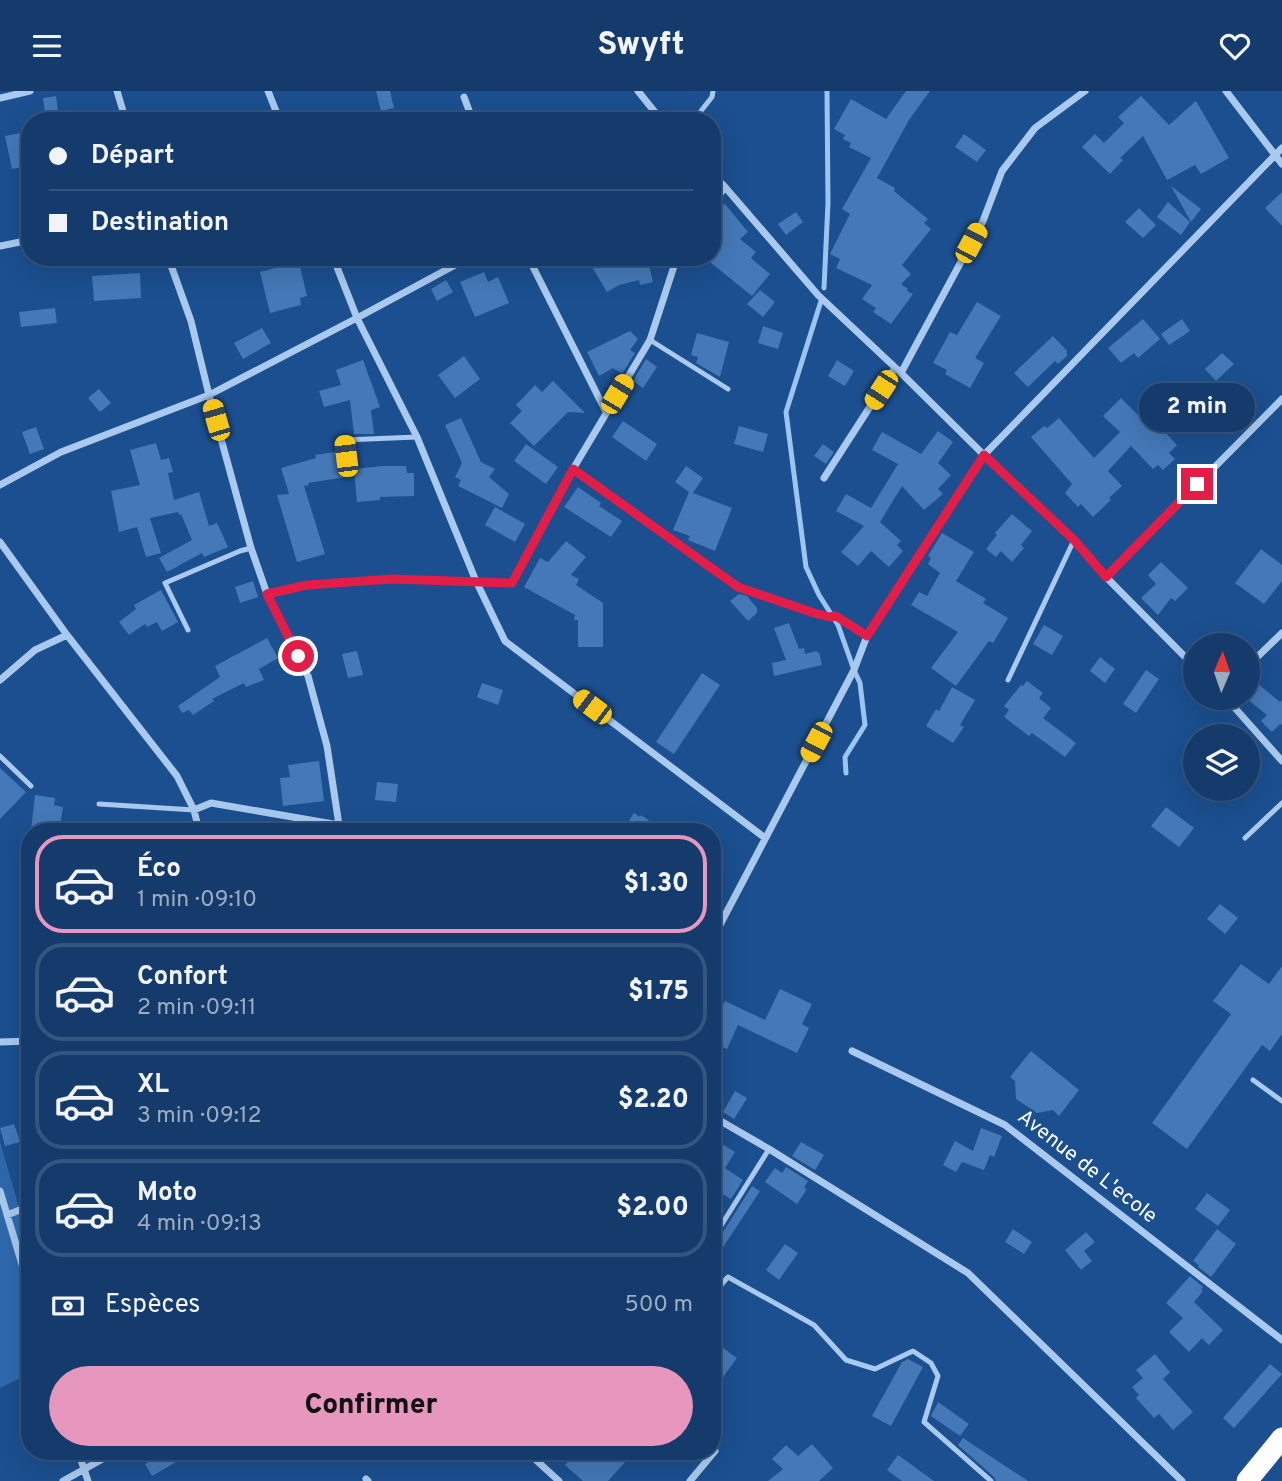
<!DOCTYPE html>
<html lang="fr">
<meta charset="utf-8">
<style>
body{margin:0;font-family:Overpass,sans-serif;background:#214673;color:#f1f3f6;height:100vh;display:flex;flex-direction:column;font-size:26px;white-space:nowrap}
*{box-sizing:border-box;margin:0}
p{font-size:23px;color:#9dadc1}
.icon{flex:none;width:38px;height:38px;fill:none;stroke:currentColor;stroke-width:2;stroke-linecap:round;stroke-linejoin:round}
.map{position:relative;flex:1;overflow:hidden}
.drawer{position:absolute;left:21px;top:732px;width:700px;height:637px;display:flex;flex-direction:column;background:#143b6b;border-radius:28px;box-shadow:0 7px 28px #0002,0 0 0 2px #33557e}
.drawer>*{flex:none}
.banner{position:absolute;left:21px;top:21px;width:700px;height:154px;border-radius:28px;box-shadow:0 7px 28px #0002,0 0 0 2px #33557e;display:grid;align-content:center;height:154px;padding:0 28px;background:#143b6b}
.needle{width:46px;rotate:2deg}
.tools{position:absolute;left:1183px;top:542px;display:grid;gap:14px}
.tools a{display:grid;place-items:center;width:77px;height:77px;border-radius:50%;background:#143b6b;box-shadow:0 7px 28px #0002,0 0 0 2px #33557e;font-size:35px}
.end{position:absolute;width:32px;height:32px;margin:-16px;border:9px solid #e11d48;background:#fff;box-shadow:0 0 0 4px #fff}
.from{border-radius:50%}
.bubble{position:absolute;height:49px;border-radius:24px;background:#143b6b;box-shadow:0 7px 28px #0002,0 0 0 2px #33557e;font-size:23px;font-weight:800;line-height:49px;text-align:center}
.car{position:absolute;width:21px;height:42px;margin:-21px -10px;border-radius:9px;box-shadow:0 0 5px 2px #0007;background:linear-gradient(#f5c518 24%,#345 0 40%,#f5c518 0 76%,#345 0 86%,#f5c518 0)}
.banner b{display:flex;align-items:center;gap:24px;height:66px;font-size:26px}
.banner b+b{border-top:2px solid #33557e}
.banner i{width:18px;height:18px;background:#f1f3f6}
ul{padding:12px 0 0;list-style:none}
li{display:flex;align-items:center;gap:21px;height:98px;margin:0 14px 10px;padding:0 14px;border:4px solid #33557e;border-radius:28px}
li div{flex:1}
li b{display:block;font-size:26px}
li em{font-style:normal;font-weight:800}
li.current{border-color:#e797bd}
li>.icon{width:63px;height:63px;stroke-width:1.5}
.pay{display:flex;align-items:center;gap:18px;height:77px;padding:0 28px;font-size:26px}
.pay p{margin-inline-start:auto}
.cta{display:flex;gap:14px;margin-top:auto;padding:14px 28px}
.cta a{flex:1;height:80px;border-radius:42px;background:#e797bd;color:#111;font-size:28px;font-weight:800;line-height:80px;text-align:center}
header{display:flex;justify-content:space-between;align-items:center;height:91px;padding:0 28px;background:#143b6b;font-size:32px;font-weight:800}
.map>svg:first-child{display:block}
</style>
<header><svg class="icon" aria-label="menu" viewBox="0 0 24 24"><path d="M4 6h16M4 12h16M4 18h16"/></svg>Swyft<svg class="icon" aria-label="heart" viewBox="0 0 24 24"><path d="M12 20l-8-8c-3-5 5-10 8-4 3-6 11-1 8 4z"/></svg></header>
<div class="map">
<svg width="1282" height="1390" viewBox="0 0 1282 1390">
<rect width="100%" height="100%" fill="#1b4f8f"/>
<path fill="#2e69ad" d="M0 1051 30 1154V1282L0 1297Z"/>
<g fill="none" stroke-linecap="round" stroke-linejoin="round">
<path stroke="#9cc4f0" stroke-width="5" d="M824 197 828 112 827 0
M821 210 786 321 806 476 819 504 838 534 854 579 860 592 865 634 845 666 846 682"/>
</g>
<path fill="#4478b7" d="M376 0H390L394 17 381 20Z
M906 0H930L909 29 877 87 895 97 894 100 928 128 924 132 931 138 902 174 911 183 901 193 908 198 907 200 913 203 891 233 873 221 876 217 862 208 872 194 836 177 840 168 830 163 850 123 842 118 871 67 849 56 851 52 843 48 845 44 834 38 851 8 886 28Z
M56 5 59 28 46 30 43 7Z
M1141 5 1169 34 1196 10 1229 67 1201 83 1195 74 1167 89 1143 45 1120 67 1123 69 1110 83 1082 56 1095 43 1104 52 1124 32 1118 26Z
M30 40V74L12 78 5 45Z
M964 43 986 59 977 71 955 56Z
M1171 95 1201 118 1191 131Z
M1282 101V135L1265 117Z
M1168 111 1190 131 1181 144 1157 126Z
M725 113 748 141 740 148 756 161 751 167 770 183 752 205 705 167 712 166V123Z
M1139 117 1156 134 1143 147 1125 131Z
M796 121 803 131 786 144 778 133Z
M586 166H647L653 191 640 194 639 189 619 194 607 201Z
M299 171 307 205 300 207 301 214 270 222 260 181Z
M484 181 488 191 498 186 509 212 475 226 460 191Z
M140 182 141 207 94 210 92 185Z
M446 189 453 201 437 210 431 198Z
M760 199 775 211 763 226 747 213Z
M977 211 1001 225 975 267 984 272 970 297 945 283 947 279 933 272 950 241 957 244Z
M55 217 57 232 21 236 19 221Z
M1143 228 1160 248 1138 267 1134 262 1121 272 1108 257Z
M1182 228 1190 240 1169 254 1161 243Z
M763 235 783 242 778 258 758 252Z
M262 237 271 252 243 268 234 252Z
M630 240 638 248 630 259 635 262 622 283 613 277 599 285 587 261Z
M697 242 729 251 720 286 696 272 698 266 691 264Z
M1053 245 1067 260V265L1058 273 1055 270 1028 296 1014 282Z
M1222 262 1234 273 1216 290 1205 278Z
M464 265 480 288 455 307 438 284Z
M646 268 657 276 643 297 633 290Z
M363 269 380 316 371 319 374 343H354L350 309 324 316 319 300 341 294 336 279Z
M837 269 854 280 845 295 828 285Z
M553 290 585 322 568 321 534 355 510 332 522 320 516 314 535 294 542 301Z
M99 298 111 312 100 321 88 307Z
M1121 307 1150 336 1155 331 1177 354 1169 362 1175 368 1163 379 1158 374 1153 378 1131 355 1108 380 1122 395 1109 407 1111 409 1093 426 1081 413 1078 416 1065 402 1072 393 1031 346 1044 335 1047 337 1059 327 1094 367 1120 341 1103 325Z
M461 327 481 371 495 378 489 386 509 403 502 417 458 395 461 389 455 386 462 372 445 334Z
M623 330 657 353 646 370 612 346Z
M739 335 768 343 763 361 734 353Z
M36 336 44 358 30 363 22 341Z
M938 340 953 351 938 372 951 384 938 398 943 403 924 419 902 395 880 431 901 450 897 454 903 460 889 476 871 460 858 475 841 461 864 435 836 420 846 403 871 417 898 373 872 359 882 341 921 363Z
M156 352 161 369 169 367 173 381 168 382 174 409 199 401 209 435 217 432 228 456 204 466 202 462 167 481 159 467 192 449 181 423 179 424 178 421 150 427 161 462 146 466 137 436 119 441 111 400 140 394 130 359Z
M526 353 558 376 546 393 514 370Z
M823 353 834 361 826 373 814 365Z
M340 360 343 382 346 386 308 392 309 394 304 395 325 463 297 471 277 404 289 403 281 377 316 367 315 364Z
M383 375H406L407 382H414V405L380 406V409L357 411 354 378Z
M686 375 703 387 693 402 732 417 715 460 688 449 690 445 673 439 689 401 675 391Z
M578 396 601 412 599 415 622 430 611 446 564 416Z
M495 416 525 433 515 451 485 434Z
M1012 423 1032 440 1021 454 1024 457 1012 471 1001 460 996 466 986 458 997 444 995 442Z
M942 442 974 461 956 490 986 508 983 512 1008 527 993 552 989 550 956 595 931 577 958 541 911 514 919 501 927 505 940 482 928 473 931 467 928 465Z
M566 450 586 466 571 484 579 488 576 494 603 512V556H578V529H574L575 524 524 496 540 467 548 471Z
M1261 458 1282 474V490L1264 513 1235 492Z
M1161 471 1188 497 1175 510 1171 507 1158 524 1141 507 1156 493 1148 484Z
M253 490 258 506 240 512 235 496Z
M161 499 178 531 162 540 157 531 147 536 145 533 129 544 119 531 136 518 134 514Z
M739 503 747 505 757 517V522L748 530 730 510Z
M789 532 799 558 804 557 805 563 817 560V562L819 561 822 574 774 585 772 572 786 569 774 537Z
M1044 534 1063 545 1052 564 1033 553Z
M267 547 278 567 259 578 264 589 246 596 244 592 212 608 214 610 193 624 189 619 182 622 178 615 220 586 215 575Z
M357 560 363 584 348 587 342 563Z
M1100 566 1115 578 1105 592 1090 580Z
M1146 579 1159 588 1136 622 1123 613Z
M702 582 720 594 674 663 656 651Z
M1027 590 1043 602 1039 607 1051 617 1043 627 1076 652 1065 666 1032 642 1029 645 1004 626 1009 619 1004 615 1021 594 1023 595Z
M482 592 503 599 498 614 477 606Z
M1258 593 1280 611 1282 609V634L1280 633 1272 641 1261 630 1267 624 1247 608Z
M952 596 975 609 960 634 964 636 953 652 926 635 936 618 939 620Z
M319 670 324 710 283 715 280 687 290 686 288 674Z
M0 677 26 701 0 728Z
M377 691 398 693 396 711 375 709Z
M35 704 55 707 54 714 63 716 60 734 51 732 50 740 31 739Z
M1166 716 1194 737 1179 756 1151 735Z
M634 722 640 726 641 724 664 740H622Z
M1220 813 1238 827 1225 843 1207 828Z
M1241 873 1269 893 1282 875V943L1270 960 1262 954 1187 1058 1152 1032 1231 923 1213 910Z
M780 898 812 913 802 933 809 937 797 962 738 934 727 958 712 951V919L719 922 725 910 765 929Z
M1031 960 1079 999 1059 1025 1053 1019 1037 1022 1016 1008 1015 990 1010 986Z
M735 1000 747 1007 734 1028 723 1021Z
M14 1033 20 1051 5 1055 0 1037Z
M981 1037 1002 1045 994 1066 990 1064 984 1079 962 1071 956 1081 943 1074 955 1050 973 1060Z
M712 1047 735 1061 725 1077 743 1089 731 1108 712 1097Z
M801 1051 824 1064 815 1079 792 1065Z
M786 1076 808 1090 804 1097 807 1098 797 1113 765 1091 775 1077 782 1082Z
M752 1095 760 1100 712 1173V1154L716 1152Z
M1207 1102 1230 1119 1218 1135 1195 1118Z
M1013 1138 1032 1151 1024 1163 1005 1151Z
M1217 1138 1236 1153 1211 1186 1198 1176 1199 1174 1193 1170Z
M1086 1141 1095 1151 1084 1160 1092 1170 1081 1179 1065 1159Z
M785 1153 798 1162 779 1189 766 1179Z
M1190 1185 1203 1196 1201 1199 1203 1200 1194 1211 1223 1239 1209 1254 1202 1247 1189 1261 1169 1241 1183 1227 1166 1212Z
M712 1249 737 1267 712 1301Z
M1155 1263 1170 1281 1163 1288 1193 1321 1173 1339 1159 1323 1154 1327 1136 1307 1139 1304 1132 1296 1143 1287 1136 1279Z
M908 1268 923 1276 891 1335 872 1325 902 1271Z
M1270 1273 1282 1283 1234 1337 1223 1327Z
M938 1311 969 1333 960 1345 931 1325Z
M963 1347 1028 1390H996L994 1386 958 1354Z
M812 1353 833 1377 819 1390H768L783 1378 772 1368 786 1354 798 1365Z
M166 1360H169L176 1371 152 1385 145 1373Z
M577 1360H635L608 1390H583L565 1374Z
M898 1364 934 1390H902L887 1379Z"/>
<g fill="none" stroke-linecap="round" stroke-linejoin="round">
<path stroke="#a9c9ee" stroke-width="5" d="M693 30 712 6 713 0
M650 249 728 298
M348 381 344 349 417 346
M814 522 830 526 836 525 867 545
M188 539 165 492 240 460 251 457
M1008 589 1074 449
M0 665 31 695
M99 713 194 719
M1245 747 1282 712
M1253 989 1282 1010
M712 1149 769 1058
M712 1204 728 1186 814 1234 846 1269 875 1278 913 1260 931 1272 938 1285 924 1331 991 1390"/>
<path stroke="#a9c9ee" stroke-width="7" d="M117 0 126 30
M268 0 280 30
M638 0 662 30
M1226 0 1282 73
M464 6 473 30
M0 7 30 0
M712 83 725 96 818 204 901 282 984 364 1074 449 1106 486 1195 576
M712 113 725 96
M0 155 30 149
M168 166 191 230 209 304 251 457 267 503 308 585 327 655 339 734 342 740
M333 166 357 227 417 346 476 490 505 550 765 747
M528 166 606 321
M901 282 983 130 1002 80 1035 37 1085 0
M573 378 738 496 814 522
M824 387 895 277
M0 394 61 361 209 304 357 227 470 166
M0 451 67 544 177 685 194 719 199 740
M1106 486 1282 308
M267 503 307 494 392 488 512 492 573 378 650 249 677 166
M1248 575 1282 542
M0 589 35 559 67 544
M1226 607 1282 670
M194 719 211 712 339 734 362 740
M712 849 854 579 867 545 984 364 1282 57
M0 951 30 950
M852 960 1005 1034 1282 1249
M712 1025 769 1058 968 1182 1182 1390
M0 1100 30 1200
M7 1124 30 1115
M78 1360 88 1390
M526 1360 559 1390
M366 1388 368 1390
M63 1390 117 1360
M690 1390 715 1360 712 1358"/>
<path stroke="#fff" stroke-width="21" d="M1247 1390 1282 1347"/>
</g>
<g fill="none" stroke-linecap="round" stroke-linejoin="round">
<path stroke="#e11d48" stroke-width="9" d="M298 565 267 503 307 494 392 488 512 492 573 378 738 496 814 522 830 526 836 525 867 545 984 364 1074 449 1106 486 1197 393"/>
</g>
<g text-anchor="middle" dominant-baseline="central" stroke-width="5" stroke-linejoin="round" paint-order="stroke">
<g font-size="21" fill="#fff" stroke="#1b4f8f">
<text transform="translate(1087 1076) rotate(38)">Avenue de L'ecole</text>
</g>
</g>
</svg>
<div class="tools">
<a><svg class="needle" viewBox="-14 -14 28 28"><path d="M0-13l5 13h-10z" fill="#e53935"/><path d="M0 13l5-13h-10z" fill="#9dadc1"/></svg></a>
<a><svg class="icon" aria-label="layers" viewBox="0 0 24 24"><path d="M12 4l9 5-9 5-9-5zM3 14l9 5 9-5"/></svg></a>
</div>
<i class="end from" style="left:298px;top:565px"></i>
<i class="end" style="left:1197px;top:393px"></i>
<div class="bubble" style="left:1139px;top:292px;width:116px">2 min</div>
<i class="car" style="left:971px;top:152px;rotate:28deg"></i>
<i class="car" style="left:881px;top:299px;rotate:213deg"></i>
<i class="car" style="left:617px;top:303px;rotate:31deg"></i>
<i class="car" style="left:216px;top:329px;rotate:344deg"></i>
<i class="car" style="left:346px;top:365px;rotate:353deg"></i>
<i class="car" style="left:592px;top:616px;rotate:307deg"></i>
<i class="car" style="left:816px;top:651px;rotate:208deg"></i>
<div class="banner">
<b><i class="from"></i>Départ</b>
<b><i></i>Destination</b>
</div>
<section class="drawer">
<ul>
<li class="current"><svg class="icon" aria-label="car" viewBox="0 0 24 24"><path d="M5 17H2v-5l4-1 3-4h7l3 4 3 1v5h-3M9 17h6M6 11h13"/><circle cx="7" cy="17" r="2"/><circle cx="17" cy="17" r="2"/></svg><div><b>Éco</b><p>1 min · 09:10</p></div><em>$1.30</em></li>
<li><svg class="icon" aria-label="car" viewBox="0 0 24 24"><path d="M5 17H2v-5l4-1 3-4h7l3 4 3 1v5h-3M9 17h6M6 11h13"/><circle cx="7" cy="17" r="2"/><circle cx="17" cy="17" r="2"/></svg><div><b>Confort</b><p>2 min · 09:11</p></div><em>$1.75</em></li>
<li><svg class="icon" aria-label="car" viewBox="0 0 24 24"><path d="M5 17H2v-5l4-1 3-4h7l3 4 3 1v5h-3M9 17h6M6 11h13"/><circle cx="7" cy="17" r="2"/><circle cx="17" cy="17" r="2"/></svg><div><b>XL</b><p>3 min · 09:12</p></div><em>$2.20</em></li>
<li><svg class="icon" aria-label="car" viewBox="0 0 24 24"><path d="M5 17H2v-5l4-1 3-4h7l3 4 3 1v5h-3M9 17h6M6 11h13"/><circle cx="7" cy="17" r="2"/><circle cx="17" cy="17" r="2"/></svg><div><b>Moto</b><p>4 min · 09:13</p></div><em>$2.00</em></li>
</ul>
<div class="pay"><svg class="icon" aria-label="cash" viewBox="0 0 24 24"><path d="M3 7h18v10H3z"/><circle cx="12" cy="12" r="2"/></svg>Espèces<p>500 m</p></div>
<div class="cta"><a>Confirmer</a></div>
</section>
</div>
